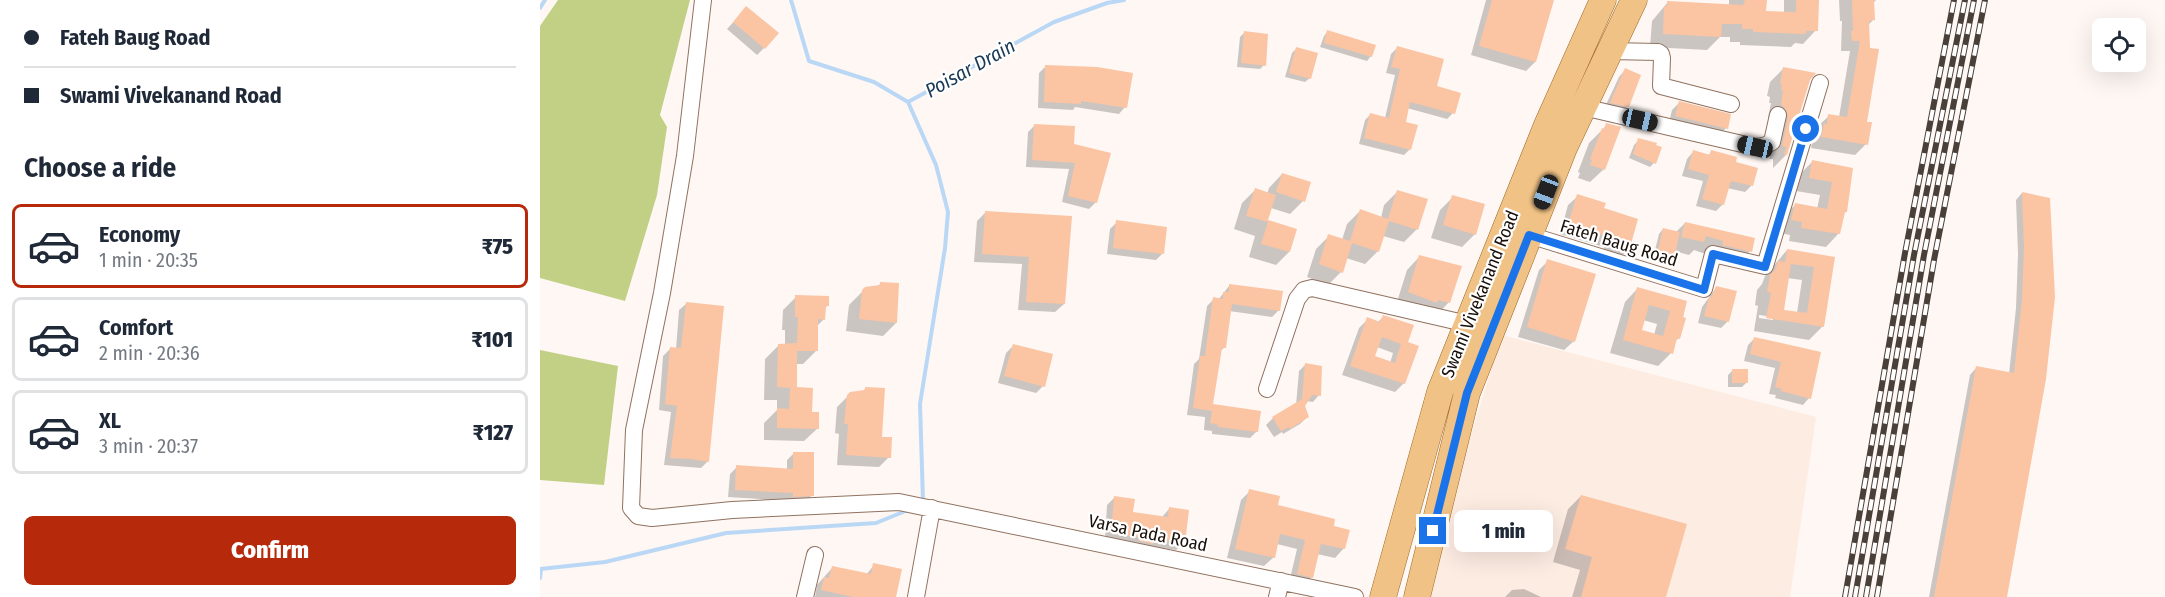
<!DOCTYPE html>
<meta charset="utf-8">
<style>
body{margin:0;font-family:"Fira Sans Condensed",sans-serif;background:#f2f2f3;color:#1f2937;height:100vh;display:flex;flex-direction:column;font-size:22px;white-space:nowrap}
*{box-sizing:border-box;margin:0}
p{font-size:20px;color:#747a83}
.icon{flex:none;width:33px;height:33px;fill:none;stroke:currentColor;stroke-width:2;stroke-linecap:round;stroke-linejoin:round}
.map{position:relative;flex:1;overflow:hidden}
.drawer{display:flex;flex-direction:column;background:#fff;width:540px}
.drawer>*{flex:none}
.banner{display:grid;align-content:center;height:132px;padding:0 24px;background:#fff}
.buttons{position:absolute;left:1552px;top:18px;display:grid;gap:12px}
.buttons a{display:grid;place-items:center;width:54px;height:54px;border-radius:9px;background:#fff;box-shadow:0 6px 24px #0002;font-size:30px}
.end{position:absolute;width:27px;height:27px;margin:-14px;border:8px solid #1a73e8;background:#fff;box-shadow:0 0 0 3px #fff}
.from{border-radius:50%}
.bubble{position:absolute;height:42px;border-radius:9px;background:#fff;box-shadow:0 6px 24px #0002;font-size:20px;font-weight:800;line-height:42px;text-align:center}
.car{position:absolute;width:18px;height:36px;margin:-18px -9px;border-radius:8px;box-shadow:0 0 4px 2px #0007;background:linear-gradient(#222 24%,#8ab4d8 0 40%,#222 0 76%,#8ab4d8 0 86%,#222 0)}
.banner b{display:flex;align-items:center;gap:21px;height:57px;font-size:22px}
.banner b+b{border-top:2px solid #e0e1e3}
.banner i{width:15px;height:15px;background:#1f2937}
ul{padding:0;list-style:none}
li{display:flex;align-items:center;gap:18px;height:84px;margin:0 12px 9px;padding:0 12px;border:3px solid #e0e1e3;border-radius:9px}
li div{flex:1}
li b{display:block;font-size:22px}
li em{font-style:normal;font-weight:800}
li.on{border-color:#b62a0b}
li>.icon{width:54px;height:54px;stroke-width:1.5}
h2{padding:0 24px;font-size:27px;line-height:72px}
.action{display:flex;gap:12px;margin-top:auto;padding:12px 24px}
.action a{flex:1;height:69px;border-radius:9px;background:#b62a0b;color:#fff;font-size:24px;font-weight:800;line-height:69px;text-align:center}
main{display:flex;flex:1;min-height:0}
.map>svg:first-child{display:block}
</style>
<main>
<section class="drawer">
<div class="banner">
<b><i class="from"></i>Fateh Baug Road</b>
<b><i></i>Swami Vivekanand Road</b>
</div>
<h2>Choose a ride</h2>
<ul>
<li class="on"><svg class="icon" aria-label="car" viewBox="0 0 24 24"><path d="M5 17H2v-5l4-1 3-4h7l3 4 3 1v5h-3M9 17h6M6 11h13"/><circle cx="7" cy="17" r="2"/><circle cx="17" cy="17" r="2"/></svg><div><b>Economy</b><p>1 min · 20:35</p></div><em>₹75</em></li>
<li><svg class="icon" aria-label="car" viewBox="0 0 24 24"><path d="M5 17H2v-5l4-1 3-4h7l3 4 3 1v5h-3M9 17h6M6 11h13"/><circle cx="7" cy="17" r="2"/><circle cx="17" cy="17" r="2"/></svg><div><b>Comfort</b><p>2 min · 20:36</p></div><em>₹101</em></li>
<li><svg class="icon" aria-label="car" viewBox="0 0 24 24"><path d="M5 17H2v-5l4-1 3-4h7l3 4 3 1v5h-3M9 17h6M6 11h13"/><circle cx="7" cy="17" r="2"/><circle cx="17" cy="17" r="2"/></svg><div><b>XL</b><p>3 min · 20:37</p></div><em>₹127</em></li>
</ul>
<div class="action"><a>Confirm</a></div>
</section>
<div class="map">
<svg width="1625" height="597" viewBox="0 0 1625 597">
<rect width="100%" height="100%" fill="#fef7f3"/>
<path fill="#fdece2" d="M962 335 1276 417 1250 597H891L909 507Z"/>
<path fill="#c1d084" d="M18 0H150L120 115 127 127 117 195 85 301 0 278V26Z
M0 350 78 366 64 485 0 480Z"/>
<path fill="#0003" fill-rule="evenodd" d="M946 0H1012L995 62 986 71 931 55Z
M1189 0H1225V12L1244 13V0H1277L1276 30 1263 44 1255 43 1251 47 1200 45V42H1190V37H1180L1167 50 1110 47 1112 21 1128 2 1189 6Z
M1299 0H1336L1334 2 1333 20 1328 25 1326 144 1315 155 1271 148 1273 136 1277 133 1278 126 1289 116 1299 117 1310 51H1301L1302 21H1300Z
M200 15 224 48 217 55 187 29Z
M788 31 831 56 827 61 780 47 784 36Z
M704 33 724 65 720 69 697 67 700 37Z
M857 48 895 87 913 113 907 119 867 108 864 123 870 149 864 155 819 144 825 120 831 114 845 118 855 75 846 73 851 54Z
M756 49 770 78 765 82 745 77 752 53Z
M506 66 585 107 579 114 535 107 533 110 498 108 499 73Z
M1243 69 1269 79 1246 155 1233 168V159H1229L1236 131 1233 121 1228 118 1231 103H1229L1230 97 1227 96 1230 82Z
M1085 70 1088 106 1081 113 1064 109 1079 77Z
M1139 103 1186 128 1179 135 1129 122 1132 110Z
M495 125 532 145 556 202 549 209 522 202 529 169 486 167 488 132Z
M1067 125 1064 169 1050 182 1038 178 1040 173 1038 172 1049 143Z
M1099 140 1114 163 1110 167 1089 158 1094 145Z
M1153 152 1168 156 1171 152 1194 163 1216 169 1211 186 1205 192 1187 188 1183 204 1176 211 1156 206 1163 181 1142 176 1147 159Z
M1272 162 1311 170 1306 212 1302 215 1299 233 1286 247 1249 241 1250 235 1239 233 1242 218 1255 205 1277 209 1280 195 1256 191 1259 175Z
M742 174 763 201 750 214 731 208 727 221 756 230 749 252 736 265 709 257 715 236 694 229 702 203 715 190 727 194 729 188Z
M857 192 877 229 864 242 843 236 838 251 825 264 806 258 801 272 788 285 767 277 776 249 789 236 802 240 807 224 820 211 841 218 844 205Z
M1482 193 1509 200 1465 597H1389L1430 375 1436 368 1469 374 1476 308 1478 254 1476 200Z
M1038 196 1062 209 1088 250 1078 259 1062 254 1064 247 1020 234 1028 205Z
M913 197 935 234 922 247 891 238 900 210Z
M445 213 530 218 524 304 515 312 478 310 482 264 434 262 437 221Z
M577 222 622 254 616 260 567 254 570 229Z
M1145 223 1210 251 1197 265 1154 250 1149 255 1134 251 1132 257 1128 262 1113 258 1119 234 1123 229 1136 232Z
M1247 250 1294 258 1282 327 1269 340 1214 331 1218 306 1215 305 1217 290 1222 284 1225 276ZM1247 278 1262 280 1257 313 1243 311ZM1219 315 1233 317V320L1219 318Z
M880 256 909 302 896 316 856 305 867 270Z
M1008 261 1034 341 1024 350 978 337 999 270Z
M341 283 356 323 343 336 306 331 309 305 326 288 338 286Z
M689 286 739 310 732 317 689 311 684 348 679 352 671 405 717 431 710 438 672 434V431L664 430 665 417 647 415 654 364 659 359 667 306 674 299 678 300Z
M1098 288 1146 302 1139 338 1134 342 1131 353 1118 366 1070 353 1085 302ZM1103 320 1117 324 1114 335 1100 331Z
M1176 288 1188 321 1181 328 1158 323 1162 307Z
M256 297 287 306 284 309V319L277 326 276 351 263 364H256L255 389 278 428 264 441 224 440V423L237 410V400H224L225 359 238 346 245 345V330H242L243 310Z
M146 304 168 461 161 468 124 465 131 412 119 410 123 356 130 349H136L139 310Z
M843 317 866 343 864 383 855 392 802 375 819 328 828 319 838 322ZM837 347 853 353 850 363 833 357Z
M1215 338 1280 353 1269 398 1263 405 1235 398 1236 395 1229 394 1235 368 1204 361 1208 345Z
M473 346 503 386 496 393 458 383 466 353Z
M766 364 779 395 773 402 766 401 763 406 767 417 760 424 743 434 742 432 734 437 726 425 733 418 756 405 759 371Z
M1193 370 1206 383 1202 387H1188V375Z
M326 388 340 438 349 457 339 467 297 465 299 434 295 433 297 407 311 393 322 392Z
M254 453 272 495 266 502 188 497 190 474 197 467 247 470V460Z
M710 491 736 507 804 548 795 558 777 554 772 577 763 586 749 583 757 549 737 544 734 557 724 566 687 558 701 500Z
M1041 496 1125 597H1032L1040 570 1013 562 1028 509Z
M574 498 591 513 622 517 629 509 647 511 643 543 636 550 565 540 567 505Z
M334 565 355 597H275L277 585 292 568 326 575Z
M984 589 1001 597H965L972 590Z"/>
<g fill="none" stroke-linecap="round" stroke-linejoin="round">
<path stroke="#bad8f5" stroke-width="4" d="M251 0 269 61 334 82 368 102 514 22 567 3 584 0
M0 8 5 0
M368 102 396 165 408 212 405 248 380 404 383 501
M0 569 65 562 186 533 336 523 368 510
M0 578 1 569"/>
</g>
<path fill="#fbc4a3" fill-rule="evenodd" d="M952 0H1014L996 62 939 46Z
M1205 0H1227L1226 11 1256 12V0H1279L1278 31H1266V34L1213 32V29H1202V24H1182L1181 37 1123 34 1124 6H1127V1L1203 5Z
M1312 0H1334L1335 20 1329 21 1330 48 1339 49 1327 122H1332L1328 145 1281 137 1284 124H1287L1288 114 1307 117 1320 41H1312L1311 31H1313Z
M206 6 239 33 225 49 193 22Z
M787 30 836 45 832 57 784 43Z
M704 31 728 34 726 66 701 63Z
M857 46 904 59 897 86 921 93 915 114 870 102 866 122 878 125 871 150 824 138 830 113 849 118 860 69 851 67Z
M756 47 778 53 771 79 749 73Z
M505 65 557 67 593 73 587 108 541 101V104L504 102Z
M1243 67 1276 73 1270 80 1247 155H1244L1246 147 1242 146 1248 117 1245 108 1241 105 1243 90H1241L1242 84H1240Z
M1085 68 1101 75 1089 107 1070 103Z
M1139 101 1191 114 1188 129 1135 116Z
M1066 123 1081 127 1065 170 1050 165 1052 160 1050 159 1062 128 1064 129Z
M494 124 535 126 534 144 571 153 557 203 528 196 535 163 492 160Z
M1098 138 1117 143 1116 145 1122 147 1116 164 1093 154Z
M1153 150 1170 155 1171 150 1197 157 1196 162 1218 168 1213 186 1191 181 1184 205 1162 199 1169 175 1148 169Z
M1272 160 1313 168 1307 212H1305L1300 234 1261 228 1262 222 1251 220 1255 203 1287 209 1292 182 1269 178Z
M742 173 771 182 765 202 736 192Z
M715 188 736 195 728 220 757 229 750 252 721 244 728 222 706 216Z
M857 190 888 199 878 230 849 221 839 252 812 243 803 273 779 264 788 234 810 241 820 209 848 219Z
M1482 192 1510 198 1515 297 1506 379 1467 597H1394L1436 366 1474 373 1482 300 1484 247Z
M1037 194 1066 203 1064 208 1098 219 1089 251 1070 245 1072 238 1028 224Z
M912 195 945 204 936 235 903 225Z
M445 211 532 216 525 304 486 302 489 257 442 254Z
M576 220 627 227 624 254 573 248Z
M1145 222 1215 238 1212 252 1182 245 1183 241 1166 236 1164 242 1141 237Z
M1123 228 1140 232 1134 258 1117 254Z
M1247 249 1295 257 1284 327 1226 318 1231 293 1227 292 1230 275 1235 270 1238 261 1245 262ZM1251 264 1274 267 1267 313 1244 310Z
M879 255 922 266 910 303 898 300 897 303 868 292Z
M1007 259 1056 274 1035 342 987 327Z
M340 282 359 283 357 323 319 319 322 290 325 287 340 285Z
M689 284 743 291 740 311 692 304 686 348H682L673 404 721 411 718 432 678 427V425L670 423 672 411 653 408 660 356H665L673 297 683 299V292H689Z
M1176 286 1197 291 1189 322 1164 316 1169 298 1172 296Z
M1097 287 1147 301 1143 317 1146 318 1140 339 1137 338 1133 354 1083 340ZM1109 305 1130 311 1123 336 1102 330Z
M255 295 289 296V306H286L285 320 278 319V351H257V387L273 388 272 412H279V429L237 428V408L249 409 250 388 237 387 238 344 257 343 258 317H255Z
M146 302 184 306 169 462 151 459 130 458 137 406 125 404 130 347 141 348Z
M843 315 874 325 868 342 879 346 865 384 810 366 827 317 840 322ZM842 337 861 344 855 363 835 356Z
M1214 337 1281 352 1271 399 1241 391 1242 389 1235 387 1241 362 1210 354Z
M473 344 513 354 505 387 464 376Z
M765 363 782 366 781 396 772 395 765 406 769 417 750 429 749 427 741 431 732 417 762 399Z
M1192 369H1208V383H1192Z
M325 387 345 388 342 437H352L351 458 306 455 308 424H304L307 395 310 392 325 390Z
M253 452H274V496L253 497V493L195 490 196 465 253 469Z
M709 489 740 496 738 505 795 519 794 526 810 530 805 549 781 544 773 578 757 574 765 540 740 534 735 558 695 549Z
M1041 495 1147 524 1126 597H1041L1052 557 1025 549Z
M574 496 595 499 593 512 628 517 629 507 649 510 645 543 614 539 613 544 599 541V537L571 534Z
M333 563 362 569 356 597H313L281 590 284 577 289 578 292 566 331 574Z"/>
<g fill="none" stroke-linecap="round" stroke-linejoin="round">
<g stroke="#907260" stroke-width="18">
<path id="minor" d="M163 0 145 156 122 293 94 430 91 508 98 516 112 518 192 510 359 502 815 597
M1070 51 1118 52 1121 54 1122 58 1121 86 1191 104
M1043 107 1215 147 1224 146 1232 142 1238 115
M989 235 1164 289 1173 254 1225 266 1280 83
M727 389 757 299 764 290 772 288 928 324
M265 597 275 555
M376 597 392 508
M737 597 741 581"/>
</g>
<g stroke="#9f6926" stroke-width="27">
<path id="primary" d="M843 597 900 392 1007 125 1063 0
M877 597 927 393 1024 148 1094 0"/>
</g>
<use href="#minor" stroke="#fff" stroke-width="16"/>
<use href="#primary" stroke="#f0c286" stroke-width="26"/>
<g stroke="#4a403a" stroke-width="6">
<path id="rail" d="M1305 597 1365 253 1414 0
M1315 597 1374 255 1425 0
M1326 597 1384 255 1434 0
M1337 597 1394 260 1445 0"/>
</g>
<use href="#rail" stroke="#fff" stroke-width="4" stroke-dasharray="11" stroke-linecap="butt"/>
</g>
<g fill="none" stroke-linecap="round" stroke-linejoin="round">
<path stroke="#1a73e8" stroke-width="8" d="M893 531 927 393 989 235 1164 290 1173 254 1225 267 1266 129"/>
</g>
<g text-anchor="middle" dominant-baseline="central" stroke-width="4.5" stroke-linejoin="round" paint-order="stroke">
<g font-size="18" fill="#1b1009" stroke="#fff">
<text transform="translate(1079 243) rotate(17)">Fateh Baug Road</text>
<text transform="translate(940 294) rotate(-68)">Swami Vivekanand Road</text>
<text transform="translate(608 533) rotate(12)">Varsa Pada Road</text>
</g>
<g font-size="20" font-style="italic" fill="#183855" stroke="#fff">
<text transform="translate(430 68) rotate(-29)">Poisar Drain</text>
</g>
</g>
</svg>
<div class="buttons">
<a><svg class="icon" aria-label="locate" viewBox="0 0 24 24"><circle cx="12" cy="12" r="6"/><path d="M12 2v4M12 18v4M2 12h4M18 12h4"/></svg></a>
</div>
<i class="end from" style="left:1266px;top:129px"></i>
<i class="end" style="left:893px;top:531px"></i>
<div class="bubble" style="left:914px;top:510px;width:99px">1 min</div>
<i class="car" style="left:1100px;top:120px;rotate:103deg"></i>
<i class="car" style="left:1215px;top:147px;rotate:283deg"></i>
<i class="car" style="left:1006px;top:192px;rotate:201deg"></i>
</div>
</main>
